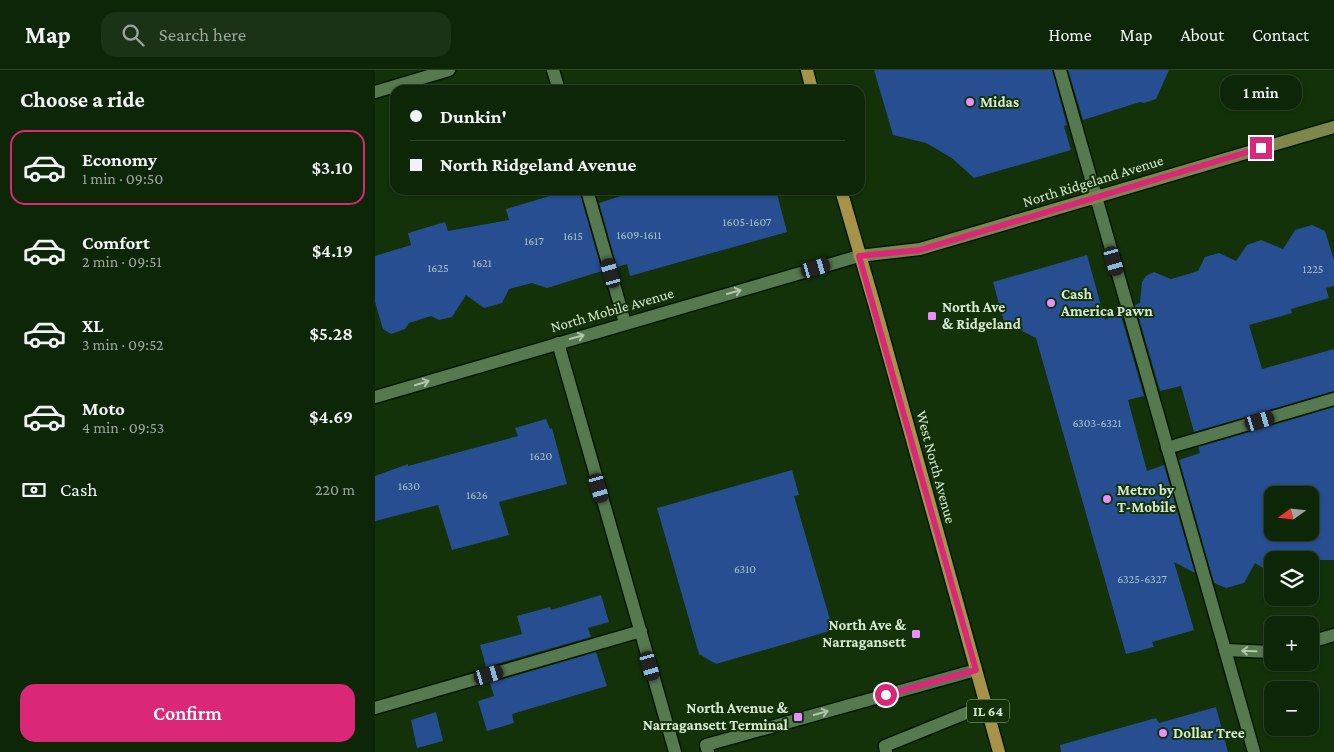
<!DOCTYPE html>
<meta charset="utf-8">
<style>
body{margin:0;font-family:"Crimson Pro",serif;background:#1c3216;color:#f1f3f6;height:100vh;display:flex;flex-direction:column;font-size:19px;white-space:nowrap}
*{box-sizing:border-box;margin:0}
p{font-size:16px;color:#9ba59c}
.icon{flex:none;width:28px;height:28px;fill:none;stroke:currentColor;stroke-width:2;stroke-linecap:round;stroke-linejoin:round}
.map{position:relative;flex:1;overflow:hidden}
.drawer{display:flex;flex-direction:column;background:#0e2608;width:375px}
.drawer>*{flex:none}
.guide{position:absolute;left:15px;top:15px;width:475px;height:110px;border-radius:15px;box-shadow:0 1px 4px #0004,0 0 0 1px #2e4329;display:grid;align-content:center;height:110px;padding:0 20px;background:#0e2608}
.needle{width:32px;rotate:255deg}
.buttons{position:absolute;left:889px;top:416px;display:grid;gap:10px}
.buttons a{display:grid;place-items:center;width:55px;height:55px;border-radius:10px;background:#0e2608;box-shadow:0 1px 4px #0004,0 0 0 1px #2e4329;font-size:25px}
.end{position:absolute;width:22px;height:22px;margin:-11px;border:6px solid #db2777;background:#fff;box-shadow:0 0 0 2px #fff}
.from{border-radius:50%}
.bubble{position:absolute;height:35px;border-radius:15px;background:#0e2608;box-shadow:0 1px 4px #0004,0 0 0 1px #2e4329;font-size:16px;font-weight:600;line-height:35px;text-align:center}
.car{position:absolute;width:15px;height:30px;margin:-15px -8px;border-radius:6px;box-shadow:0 0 4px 1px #0007;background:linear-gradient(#222 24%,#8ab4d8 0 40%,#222 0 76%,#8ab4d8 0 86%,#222 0)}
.guide b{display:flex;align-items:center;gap:18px;height:48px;font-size:19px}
.guide b+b{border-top:1px solid #2e4329}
.guide i{width:12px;height:12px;background:#f1f3f6}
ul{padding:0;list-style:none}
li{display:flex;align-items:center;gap:15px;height:75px;margin:0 10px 8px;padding:0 10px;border:2px solid transparent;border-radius:15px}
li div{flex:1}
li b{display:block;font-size:19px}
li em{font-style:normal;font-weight:600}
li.active{border-color:#db2777}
li>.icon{width:45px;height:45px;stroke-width:1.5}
h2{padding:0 20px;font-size:22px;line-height:60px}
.pay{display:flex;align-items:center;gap:12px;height:55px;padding:0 20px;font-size:19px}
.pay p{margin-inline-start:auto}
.cta{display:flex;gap:10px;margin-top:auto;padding:10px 20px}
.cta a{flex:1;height:58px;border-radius:15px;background:#db2777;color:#fff;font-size:20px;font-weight:600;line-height:58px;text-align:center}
header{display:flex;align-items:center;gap:30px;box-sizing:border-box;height:70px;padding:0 25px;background:#0e2608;border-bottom:1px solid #2e4329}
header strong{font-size:24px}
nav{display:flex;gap:28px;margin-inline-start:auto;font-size:18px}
.search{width:350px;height:45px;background:#1c3216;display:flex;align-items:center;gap:12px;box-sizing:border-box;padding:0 18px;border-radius:15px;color:#9ba59c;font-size:19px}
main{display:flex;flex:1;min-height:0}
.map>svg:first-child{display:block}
</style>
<header>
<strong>Map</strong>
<div class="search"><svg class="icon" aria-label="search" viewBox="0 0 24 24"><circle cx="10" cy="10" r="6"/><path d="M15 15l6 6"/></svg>Search here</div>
<nav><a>Home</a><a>Map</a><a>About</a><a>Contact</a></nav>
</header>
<main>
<section class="drawer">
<h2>Choose a ride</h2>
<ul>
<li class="active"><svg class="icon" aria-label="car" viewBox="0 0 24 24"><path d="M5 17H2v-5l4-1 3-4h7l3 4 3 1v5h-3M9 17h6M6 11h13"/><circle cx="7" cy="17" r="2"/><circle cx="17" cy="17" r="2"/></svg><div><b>Economy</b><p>1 min · 09:50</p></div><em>$3.10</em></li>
<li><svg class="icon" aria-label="car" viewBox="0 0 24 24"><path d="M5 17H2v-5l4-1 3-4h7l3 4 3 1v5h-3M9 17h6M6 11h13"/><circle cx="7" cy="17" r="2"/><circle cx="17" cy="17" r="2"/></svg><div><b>Comfort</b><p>2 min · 09:51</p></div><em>$4.19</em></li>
<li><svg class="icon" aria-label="car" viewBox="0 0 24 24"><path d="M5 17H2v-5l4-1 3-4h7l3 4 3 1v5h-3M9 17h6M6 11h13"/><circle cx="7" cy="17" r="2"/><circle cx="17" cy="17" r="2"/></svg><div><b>XL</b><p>3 min · 09:52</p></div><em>$5.28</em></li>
<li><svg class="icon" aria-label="car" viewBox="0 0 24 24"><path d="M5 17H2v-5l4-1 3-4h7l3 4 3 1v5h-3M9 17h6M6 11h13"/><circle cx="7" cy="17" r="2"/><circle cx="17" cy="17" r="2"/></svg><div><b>Moto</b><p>4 min · 09:53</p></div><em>$4.69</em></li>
</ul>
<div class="pay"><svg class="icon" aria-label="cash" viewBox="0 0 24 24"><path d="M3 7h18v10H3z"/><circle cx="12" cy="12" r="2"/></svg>Cash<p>220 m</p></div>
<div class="cta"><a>Confirm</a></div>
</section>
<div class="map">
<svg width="959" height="682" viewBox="0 0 959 682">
<rect width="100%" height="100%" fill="#13320a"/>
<path fill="#264e90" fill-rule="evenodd" d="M499 0H677L692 55 689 56 696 80 599 108 578 89 560 78 551 73 518 65Z
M693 0H794L781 29 769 33 765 32 708 50Z
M195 120H204L227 201 172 218 157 213 134 219 127 233 109 238 91 225 77 247 64 250 56 246 34 253 30 259 16 264 8 259 0 232V186L36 175 33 163 70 152 73 161 134 150 131 139Z
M265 120H401L412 162 255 206 252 194 242 197 224 133Z
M937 155 950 161 959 190V216L951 218 954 228 916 239 917 243 874 255 887 299 959 279V321L819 362 806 316 785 321 760 235 765 233 767 212 771 206 779 202 796 209 823 201 830 187 844 183 861 191 872 175 886 170 908 179 920 160Z
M712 185 730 250 745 242 769 326 753 330 772 401 789 395 820 503 799 492 819 560 777 572 779 577 751 584 661 268 629 252 618 212Z
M959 337V490H898V504L880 493 869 513 851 518 839 513 804 390 825 383 823 377ZM898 425H935V462H898Z
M171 349 175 359 177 358 192 414 124 432 134 465 77 480 63 435 0 451V406L33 394V396L143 366 140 358Z
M417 400 424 425 419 426 458 560 341 594 324 584 282 438Z
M226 525 234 552 213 558 216 567 111 597 105 575 147 564 142 546 175 537 176 540Z
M221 582 232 616 137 644 139 653 112 661 103 631 119 626 115 613Z
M841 637 853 682H686L685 675 781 648 784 653Z
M61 642 68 671 42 678 36 650Z"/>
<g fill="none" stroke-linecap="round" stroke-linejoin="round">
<g stroke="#021800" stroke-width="15">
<path id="lane" d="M178 0 184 20
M685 0 879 682
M0 22 74 0
M212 120 250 253
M183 273 300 682
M792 378 959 329
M0 638 266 561
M333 682 331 675 601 600
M511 682 510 676 611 635"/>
</g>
<g stroke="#021800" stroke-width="15">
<path id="street" d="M0 327 484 186
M935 572 959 565
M850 580 898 582"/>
</g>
<g stroke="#021800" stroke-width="15">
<path id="secondary" d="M484 186 545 179 959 57"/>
</g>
<g stroke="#021800" stroke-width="15">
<path id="primary" d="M432 0 437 20
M466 120 499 233 624 682"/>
</g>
<use href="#lane" stroke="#57794f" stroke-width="12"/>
<use href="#street" stroke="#57794f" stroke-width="12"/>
<use href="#secondary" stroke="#7e864c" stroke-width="12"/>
<use href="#primary" stroke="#a69349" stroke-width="12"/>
</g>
<defs><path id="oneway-shaft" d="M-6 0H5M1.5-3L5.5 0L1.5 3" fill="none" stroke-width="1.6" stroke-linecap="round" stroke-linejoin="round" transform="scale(1.25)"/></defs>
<g stroke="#b0c7aa">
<use href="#oneway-shaft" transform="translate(359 222) rotate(-16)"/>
<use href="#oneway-shaft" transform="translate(202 267) rotate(-16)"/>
<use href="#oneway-shaft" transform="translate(47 313) rotate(-17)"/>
<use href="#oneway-shaft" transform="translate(874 581) rotate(-178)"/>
<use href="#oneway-shaft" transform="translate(446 643) rotate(-16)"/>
</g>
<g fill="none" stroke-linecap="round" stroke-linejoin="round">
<path stroke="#db2777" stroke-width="6" d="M511 625 601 600 484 186 545 180 886 78"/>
</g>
<g fill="#e88eff" stroke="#13320a" stroke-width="2">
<circle cx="595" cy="32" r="5"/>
<circle cx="676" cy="233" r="5"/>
<rect x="552" y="241" width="10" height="10" rx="2.5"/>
<circle cx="732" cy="429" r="5"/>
<rect x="536" y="559" width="10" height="10" rx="2.5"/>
<rect x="418" y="642" width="10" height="10" rx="2.5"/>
<circle cx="788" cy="663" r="5"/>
</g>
<g text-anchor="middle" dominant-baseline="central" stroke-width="4" stroke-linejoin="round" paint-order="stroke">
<g font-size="12" fill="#aac2c1">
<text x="372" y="152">1605-1607</text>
<text x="264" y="165">1609-1611</text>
<text x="198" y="166">1615</text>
<text x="159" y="171">1617</text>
<text x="107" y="193">1621</text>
<text x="63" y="198">1625</text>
<text x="938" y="199">1225</text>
<text x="722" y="353">6303-6321</text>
<text x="166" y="386">1620</text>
<text x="34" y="416">1630</text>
<text x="102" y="425">1626</text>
<text x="370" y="499">6310</text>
<text x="767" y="509">6325-6327</text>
</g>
<rect fill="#13320a" stroke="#9cb295" stroke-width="1" x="592" y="629.5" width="42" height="23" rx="4"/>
<g font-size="14" font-weight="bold" fill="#d6e9d1">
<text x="613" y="641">IL 64</text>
</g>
<g font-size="15" font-weight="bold" fill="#d6e9d1" stroke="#13320a" text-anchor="start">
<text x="605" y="32">Midas</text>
<text x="686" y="224">Cash<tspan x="686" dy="17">America Pawn</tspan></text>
<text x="567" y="237">North Ave<tspan x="567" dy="17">&amp; Ridgeland</tspan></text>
<text x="742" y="420">Metro by<tspan x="742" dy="17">T-Mobile</tspan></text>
<text x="531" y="555" text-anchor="end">North Ave &amp;<tspan x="531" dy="17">Narragansett</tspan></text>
<text x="413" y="638" text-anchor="end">North Avenue &amp;<tspan x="413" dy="17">Narragansett Terminal</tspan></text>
<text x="798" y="663">Dollar Tree</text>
</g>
<g font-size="15" fill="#d6e9d1" stroke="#13320a">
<text transform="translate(718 111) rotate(-17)">North Ridgeland Avenue</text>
<text transform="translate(237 240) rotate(-16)">North Mobile Avenue</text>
<text transform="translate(561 397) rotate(75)">West North Avenue</text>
</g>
</g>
</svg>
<div class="buttons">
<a><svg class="needle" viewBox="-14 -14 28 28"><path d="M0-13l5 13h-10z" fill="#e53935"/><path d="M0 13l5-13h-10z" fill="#9ba59c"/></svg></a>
<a><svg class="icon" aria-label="layers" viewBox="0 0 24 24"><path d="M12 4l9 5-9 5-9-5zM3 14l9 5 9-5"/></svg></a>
<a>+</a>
<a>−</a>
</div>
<i class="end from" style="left:511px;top:625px"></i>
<i class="end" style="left:886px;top:78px"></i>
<div class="bubble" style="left:845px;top:5px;width:82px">1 min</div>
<i class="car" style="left:739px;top:191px;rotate:164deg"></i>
<i class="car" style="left:441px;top:198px;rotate:74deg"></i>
<i class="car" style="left:236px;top:203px;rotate:344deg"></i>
<i class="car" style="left:885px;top:351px;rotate:73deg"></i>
<i class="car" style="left:224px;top:418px;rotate:164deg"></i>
<i class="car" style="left:275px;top:596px;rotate:164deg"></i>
<i class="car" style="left:114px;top:605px;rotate:74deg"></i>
<div class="guide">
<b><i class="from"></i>Dunkin'</b>
<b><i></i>North Ridgeland Avenue</b>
</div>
</div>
</main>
